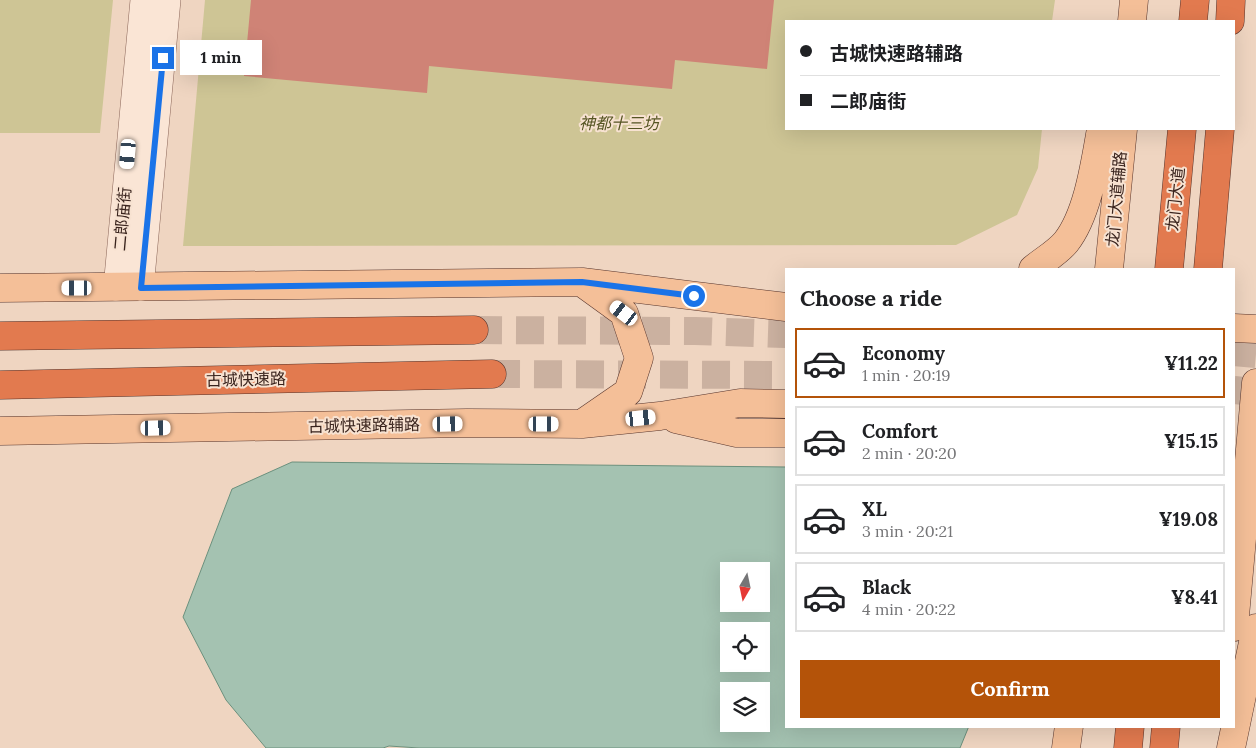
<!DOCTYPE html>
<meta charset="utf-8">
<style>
body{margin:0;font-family:Lora,"Noto Sans SC",serif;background:#f6f6f6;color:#202124;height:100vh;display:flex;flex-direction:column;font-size:19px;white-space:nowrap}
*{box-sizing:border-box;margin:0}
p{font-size:16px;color:#757577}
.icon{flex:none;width:28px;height:28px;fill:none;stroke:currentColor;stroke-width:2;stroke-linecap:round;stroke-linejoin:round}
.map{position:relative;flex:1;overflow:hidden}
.side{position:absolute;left:785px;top:268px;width:450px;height:460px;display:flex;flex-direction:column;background:#fff;border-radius:0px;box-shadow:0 5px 20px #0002}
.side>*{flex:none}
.hud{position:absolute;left:785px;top:20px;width:450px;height:110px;border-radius:0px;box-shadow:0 5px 20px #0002;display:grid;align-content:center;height:110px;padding:0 15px;background:#fff}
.needle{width:32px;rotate:189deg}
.buttons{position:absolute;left:720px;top:562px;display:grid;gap:10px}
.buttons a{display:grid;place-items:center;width:50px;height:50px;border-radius:0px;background:#fff;box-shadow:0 5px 20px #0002;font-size:25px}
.end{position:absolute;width:22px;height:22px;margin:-11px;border:6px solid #1a73e8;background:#fff;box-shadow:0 0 0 2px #fff}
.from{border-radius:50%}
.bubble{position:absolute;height:35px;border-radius:0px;background:#fff;box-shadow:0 5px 20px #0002;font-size:16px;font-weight:800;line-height:35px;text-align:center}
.car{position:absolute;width:15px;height:30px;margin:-15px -8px;border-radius:6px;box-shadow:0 0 4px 1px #0007;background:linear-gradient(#fff 24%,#345 0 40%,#fff 0 76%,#345 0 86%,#fff 0)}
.hud b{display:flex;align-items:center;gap:18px;height:48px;font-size:19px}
.hud b+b{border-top:1px solid #e0e0e0}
.hud i{width:12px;height:12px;background:#202124}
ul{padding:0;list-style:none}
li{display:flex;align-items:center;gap:15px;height:70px;margin:0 10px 8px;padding:0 5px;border:2px solid #e0e0e0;border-radius:0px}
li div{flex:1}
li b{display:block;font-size:19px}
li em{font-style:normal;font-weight:800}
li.active{border-color:#b45309}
li>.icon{width:45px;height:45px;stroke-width:1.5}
h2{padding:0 15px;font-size:22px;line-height:60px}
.cta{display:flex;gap:10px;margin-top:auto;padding:10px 15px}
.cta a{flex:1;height:58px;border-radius:0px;background:#b45309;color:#fff;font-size:20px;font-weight:800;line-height:58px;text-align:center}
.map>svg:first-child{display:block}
</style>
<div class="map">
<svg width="1256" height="748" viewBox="0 0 1256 748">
<rect width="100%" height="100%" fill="#efd5c1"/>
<path fill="#cec595" d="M0 0H113L100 133H0Z
M205 0H1055L1052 21H786V129H1042L1038 168 1017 215 956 245 183 246Z"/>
<path fill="#a4c2b1" stroke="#6b907d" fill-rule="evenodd" d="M292 462 786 467V726H969L960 748H419L389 746 383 748H266L226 700 183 617 232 489ZM729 571H761V604H729ZM729 631H761V664H729ZM729 691H761V724H729Z"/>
<path fill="#cf8376" d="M251 0H774L767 69 675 60 672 89 429 66 427 93 244 76Z"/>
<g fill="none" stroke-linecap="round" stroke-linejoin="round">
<path stroke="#cbb1a0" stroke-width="28" stroke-dasharray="28 14" stroke-linecap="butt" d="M474 330 695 331 786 334
M1234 352 1256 354
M492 374 786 375
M1234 390 1256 392"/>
<g stroke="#8a6558" stroke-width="26">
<path id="minor" d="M116 288 143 0
M141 288 168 0"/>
</g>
<g stroke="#57352d" stroke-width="29">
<path id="major" d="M1132 21 1134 0
M1033 269C1044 260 1058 252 1066 242 1088 214 1095 163 1101 129
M1109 269 1123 129
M0 288 582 282 786 307
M1234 328 1256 329
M676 419 737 433H786
M583 423 628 392 639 358 624 313 584 284
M0 431 467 423 582 424 660 416 740 403 786 404
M1234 627 1256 383
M1066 748 1069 726
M1231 748 1256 628"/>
</g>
<g stroke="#57352d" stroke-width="29">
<path id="highway" d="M1193 21 1195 0
M1230 21 1231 0
M1169 269 1182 129
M1208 269 1220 129
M0 336 474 330
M0 385 492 374
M1128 748 1130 726
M1164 748 1166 726"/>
</g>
<use href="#minor" stroke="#fae5d5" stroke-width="25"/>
<use href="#major" stroke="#f4bf98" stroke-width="28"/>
<use href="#highway" stroke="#e27a4f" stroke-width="28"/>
</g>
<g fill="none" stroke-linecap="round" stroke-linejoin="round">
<path stroke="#1a73e8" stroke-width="6" d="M163 58 141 288 582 282 694 296"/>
</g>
<g text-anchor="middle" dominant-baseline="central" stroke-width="4" stroke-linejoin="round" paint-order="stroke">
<g font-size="16" font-style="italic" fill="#565523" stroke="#f7e2d1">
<text x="619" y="123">神都十三坊</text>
</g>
<g font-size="16" fill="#39231d" stroke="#f7e2d1">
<text transform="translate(1116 199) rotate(-85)">龙门大道辅路</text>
<text transform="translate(1175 199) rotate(-84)">龙门大道</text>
<text transform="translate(122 219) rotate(-85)">二郎庙街</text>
<text transform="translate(246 379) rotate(-1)">古城快速路</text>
<text transform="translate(364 425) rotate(-1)">古城快速路辅路</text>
</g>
</g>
</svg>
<div class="buttons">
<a><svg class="needle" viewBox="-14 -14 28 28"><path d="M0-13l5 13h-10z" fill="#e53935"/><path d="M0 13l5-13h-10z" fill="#757577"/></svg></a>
<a><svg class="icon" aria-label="locate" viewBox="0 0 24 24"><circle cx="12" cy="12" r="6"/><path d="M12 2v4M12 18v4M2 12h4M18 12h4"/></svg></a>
<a><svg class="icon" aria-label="layers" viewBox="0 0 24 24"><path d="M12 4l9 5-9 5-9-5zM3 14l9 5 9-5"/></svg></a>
</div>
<i class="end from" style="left:694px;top:296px"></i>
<i class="end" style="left:163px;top:58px"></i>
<div class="bubble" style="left:180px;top:40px;width:82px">1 min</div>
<i class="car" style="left:128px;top:154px;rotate:185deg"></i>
<i class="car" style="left:77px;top:288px;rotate:270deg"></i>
<i class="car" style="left:624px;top:313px;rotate:307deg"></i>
<i class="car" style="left:641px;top:418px;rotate:84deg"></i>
<i class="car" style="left:448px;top:424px;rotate:89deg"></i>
<i class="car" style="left:544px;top:424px;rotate:90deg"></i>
<i class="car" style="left:156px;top:428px;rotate:89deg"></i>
<div class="hud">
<b><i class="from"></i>古城快速路辅路</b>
<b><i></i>二郎庙街</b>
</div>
<section class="side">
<h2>Choose a ride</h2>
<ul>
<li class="active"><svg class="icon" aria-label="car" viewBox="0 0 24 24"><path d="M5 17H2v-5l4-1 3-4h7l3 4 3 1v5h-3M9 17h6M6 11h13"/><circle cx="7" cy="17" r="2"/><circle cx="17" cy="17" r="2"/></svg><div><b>Economy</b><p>1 min · 20:19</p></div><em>¥11.22</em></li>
<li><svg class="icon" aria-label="car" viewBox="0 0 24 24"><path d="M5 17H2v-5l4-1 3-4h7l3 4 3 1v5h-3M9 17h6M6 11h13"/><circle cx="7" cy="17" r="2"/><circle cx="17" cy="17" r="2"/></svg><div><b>Comfort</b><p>2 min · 20:20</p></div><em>¥15.15</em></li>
<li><svg class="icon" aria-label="car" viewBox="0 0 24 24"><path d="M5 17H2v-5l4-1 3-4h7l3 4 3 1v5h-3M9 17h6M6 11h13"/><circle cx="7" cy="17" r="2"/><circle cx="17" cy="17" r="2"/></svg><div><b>XL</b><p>3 min · 20:21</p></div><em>¥19.08</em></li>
<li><svg class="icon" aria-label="car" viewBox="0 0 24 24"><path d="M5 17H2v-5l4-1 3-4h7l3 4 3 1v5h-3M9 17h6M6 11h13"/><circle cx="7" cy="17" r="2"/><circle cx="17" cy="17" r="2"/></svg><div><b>Black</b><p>4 min · 20:22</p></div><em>¥8.41</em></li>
</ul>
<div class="cta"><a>Confirm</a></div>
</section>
</div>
